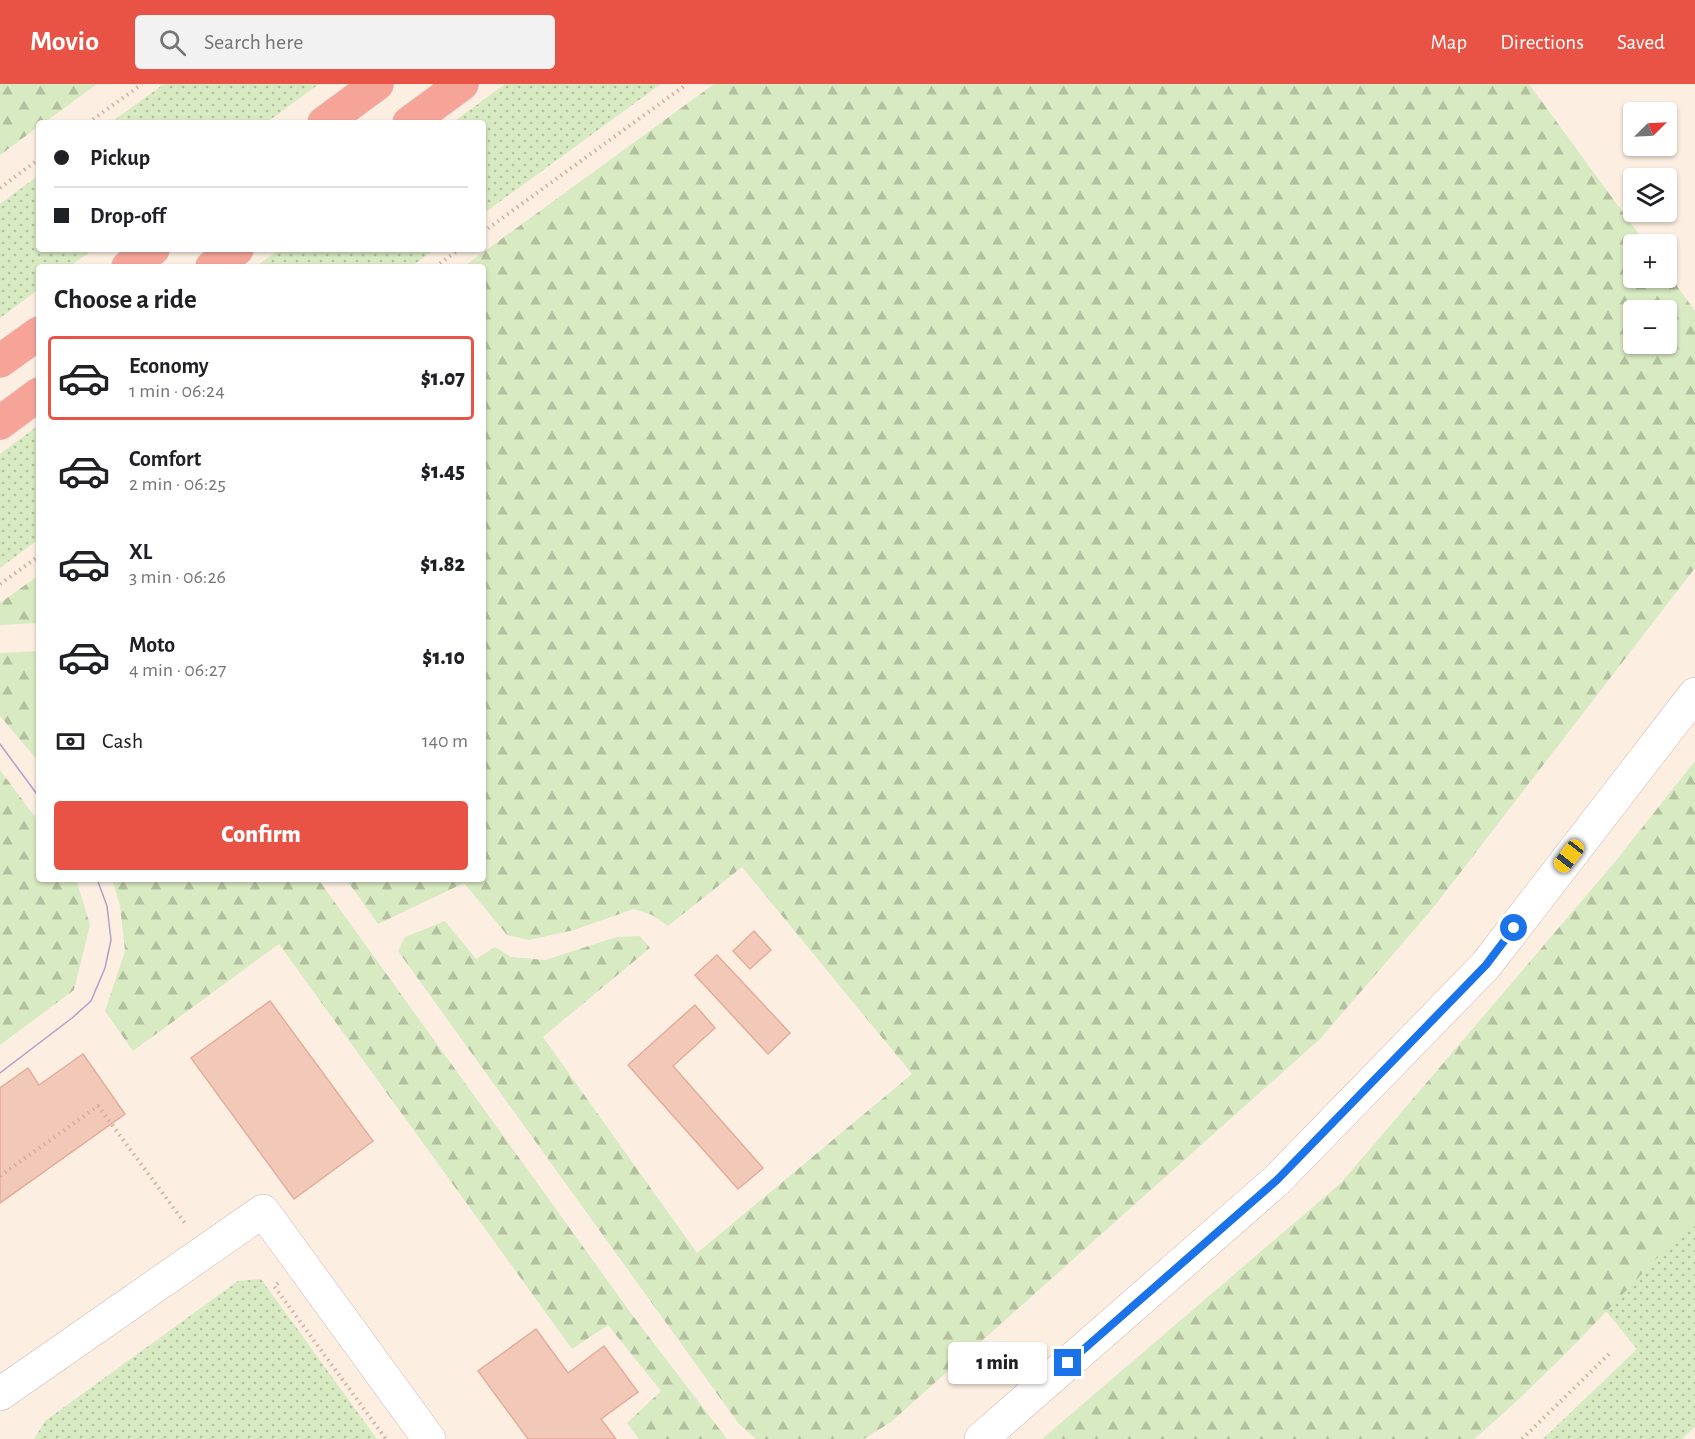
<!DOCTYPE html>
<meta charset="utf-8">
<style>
body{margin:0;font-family:"Alegreya Sans",sans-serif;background:#f2f2f2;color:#202124;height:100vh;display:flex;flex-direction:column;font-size:22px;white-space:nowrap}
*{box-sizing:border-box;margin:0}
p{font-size:20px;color:#757577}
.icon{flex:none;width:33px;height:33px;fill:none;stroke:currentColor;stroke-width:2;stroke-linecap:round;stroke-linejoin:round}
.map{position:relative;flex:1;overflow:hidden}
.side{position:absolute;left:36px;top:180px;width:450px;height:618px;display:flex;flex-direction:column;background:#fff;border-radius:6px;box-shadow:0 2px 4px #0004}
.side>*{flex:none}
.banner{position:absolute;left:36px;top:36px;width:450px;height:132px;border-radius:6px;box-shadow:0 2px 4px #0004;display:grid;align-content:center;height:132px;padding:0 18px;background:#fff}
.needle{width:39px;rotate:66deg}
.fabs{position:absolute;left:1623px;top:18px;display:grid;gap:12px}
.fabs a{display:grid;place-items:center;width:54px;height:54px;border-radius:6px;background:#fff;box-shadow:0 2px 4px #0004;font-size:30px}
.end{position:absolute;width:27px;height:27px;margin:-14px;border:8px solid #1a73e8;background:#fff;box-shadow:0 0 0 3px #fff}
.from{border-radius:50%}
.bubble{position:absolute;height:42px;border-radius:6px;background:#fff;box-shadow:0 2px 4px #0004;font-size:20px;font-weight:800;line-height:42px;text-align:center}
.car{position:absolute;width:18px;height:36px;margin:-18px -9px;border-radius:8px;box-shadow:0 0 4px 2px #0007;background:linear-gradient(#f5c518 24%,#345 0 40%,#f5c518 0 76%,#345 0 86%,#f5c518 0)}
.banner b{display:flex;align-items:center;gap:21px;height:57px;font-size:22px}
.banner b+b{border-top:2px solid #e0e0e0}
.banner i{width:15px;height:15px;background:#202124}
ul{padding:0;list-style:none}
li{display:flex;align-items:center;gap:18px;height:84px;margin:0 12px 9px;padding:0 6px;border:3px solid transparent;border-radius:6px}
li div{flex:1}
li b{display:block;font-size:22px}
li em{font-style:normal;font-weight:800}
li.selected{border-color:#e85346}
li>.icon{width:54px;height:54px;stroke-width:1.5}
h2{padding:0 18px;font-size:27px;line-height:72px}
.pay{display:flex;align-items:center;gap:15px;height:66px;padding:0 18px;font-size:22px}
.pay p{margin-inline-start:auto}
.primary-button{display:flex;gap:12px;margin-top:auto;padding:12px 18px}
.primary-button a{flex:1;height:69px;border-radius:6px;background:#e85346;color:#fff;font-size:24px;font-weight:800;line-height:69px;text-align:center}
header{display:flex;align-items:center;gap:36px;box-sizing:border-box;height:84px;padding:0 30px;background:#e85346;color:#fff}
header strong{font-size:28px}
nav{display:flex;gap:33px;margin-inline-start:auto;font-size:21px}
.search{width:420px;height:54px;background:#f2f2f2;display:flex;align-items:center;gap:15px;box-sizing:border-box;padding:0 21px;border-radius:6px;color:#757577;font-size:22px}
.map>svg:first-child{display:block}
</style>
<header>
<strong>Movio</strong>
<div class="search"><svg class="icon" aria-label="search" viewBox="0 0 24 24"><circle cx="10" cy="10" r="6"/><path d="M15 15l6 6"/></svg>Search here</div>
<nav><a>Map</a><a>Directions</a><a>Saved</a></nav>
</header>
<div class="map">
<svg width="1695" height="1355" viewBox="0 0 1695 1355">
<defs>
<pattern id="grass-dots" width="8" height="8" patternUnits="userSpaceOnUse" patternTransform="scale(1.5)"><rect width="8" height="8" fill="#d7eac1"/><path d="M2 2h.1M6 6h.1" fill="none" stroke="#b3c09f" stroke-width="1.8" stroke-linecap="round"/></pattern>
<pattern id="forest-firs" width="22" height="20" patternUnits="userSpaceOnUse" patternTransform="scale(1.5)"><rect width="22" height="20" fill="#d7eac1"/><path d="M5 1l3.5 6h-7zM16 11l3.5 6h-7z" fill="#b3c09f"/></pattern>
</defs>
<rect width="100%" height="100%" fill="#fcefe2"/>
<path fill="url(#grass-dots)" d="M164 0H319L266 39H110Z
M505 0H661L483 130V39H452Z
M39 91V165H94L69 183H39V205L0 234V120Z
M280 165H435L411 183H255Z
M39 341V455L0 484V370Z
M1695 1134V1343L1682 1355H1543L1637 1265 1606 1227Z
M261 1195 377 1355H34L45 1337 238 1197Z"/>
<path fill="url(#forest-firs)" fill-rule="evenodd" d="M0 0H97L44 39H39V42L0 71Z
M714 0H1529L1646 160H1634V194H1666L1667 188 1695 227V484L1433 824 1320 955 891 1338 864 1355H756L739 1340 398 867 405 853 445 837 476 875 495 863 511 873 545 876 617 853 640 852 650 864 543 953 697 1169 912 990 742 783 668 842 652 831 634 825 574 846 529 856 507 851 464 799 378 840 346 795H483V183H463ZM1666 226V260H1634V226Z
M39 491V539L0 541V519Z
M39 567V678L0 632V569Z
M1695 677V1134C1623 1209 1553 1288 1474 1355H1042L1341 1099 1614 779Z
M0 686 39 738V795H76L90 841 74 906 0 961Z
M112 795H318L633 1232 727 1355H639L627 1339 661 1307 608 1241 572 1265 279 860 133 967 105 927 125 867 120 822Z"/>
<path fill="#f2c8b9" stroke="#e5ac9a" stroke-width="1.5" d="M754 847 771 866 750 885 733 867Z
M717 871 790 949 768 970 695 891Z
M270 917 373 1057 294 1115 191 974Z
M695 921 715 944 673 982 763 1084 738 1105 628 981Z
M83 970 125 1030 0 1119V1004L28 984 39 1001Z
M536 1245 568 1289 604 1262 638 1308 601 1335 616 1355H528L478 1287Z"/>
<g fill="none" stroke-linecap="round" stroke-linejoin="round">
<g stroke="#d0b7ac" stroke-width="34">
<path id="street" d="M0 1310 263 1127 429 1355"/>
</g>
<g stroke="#d3b6a9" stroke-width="34">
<path id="secondary" d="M981 1355 1277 1096 1486 881 1695 610"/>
</g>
<g stroke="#d8cfcc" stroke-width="34">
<path id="highway" d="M324 39 377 0
M409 39 462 0
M128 183 153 165
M212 183 237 165
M0 277 39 249
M0 339 39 310"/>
</g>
<path stroke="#d7ab9d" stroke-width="4" stroke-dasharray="1.5 4.5" stroke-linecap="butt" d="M88 39 142 0
M0 104 39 75
M483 148 687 0
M435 183 460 165
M0 500 39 472
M0 1092 98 1022 187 1142
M278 1199 274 1202 386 1355
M1522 1355 1610 1269"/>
<use href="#street" stroke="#fff" stroke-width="33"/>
<use href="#secondary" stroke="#fff" stroke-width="33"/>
<use href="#highway" stroke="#f7a498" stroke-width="33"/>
<path stroke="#b0a1c5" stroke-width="1.5" d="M0 660 39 713
M0 989 72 934 91 917 105 884 111 856 107 822 97 795"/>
</g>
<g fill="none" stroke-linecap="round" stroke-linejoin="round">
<path stroke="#1a73e8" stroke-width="8" d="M1068 1279 1277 1096 1486 881 1514 844"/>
</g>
</svg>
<div class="fabs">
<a><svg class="needle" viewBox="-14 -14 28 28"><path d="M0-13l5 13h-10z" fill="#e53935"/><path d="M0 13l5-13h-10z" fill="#757577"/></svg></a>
<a><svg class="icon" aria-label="layers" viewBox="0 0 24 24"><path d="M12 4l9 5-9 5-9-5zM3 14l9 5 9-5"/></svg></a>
<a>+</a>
<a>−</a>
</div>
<i class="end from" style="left:1514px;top:844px"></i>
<i class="end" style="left:1068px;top:1279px"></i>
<div class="bubble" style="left:948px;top:1258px;width:99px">1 min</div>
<i class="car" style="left:1569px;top:772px;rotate:218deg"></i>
<div class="banner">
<b><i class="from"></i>Pickup</b>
<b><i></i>Drop-off</b>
</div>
<section class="side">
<h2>Choose a ride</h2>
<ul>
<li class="selected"><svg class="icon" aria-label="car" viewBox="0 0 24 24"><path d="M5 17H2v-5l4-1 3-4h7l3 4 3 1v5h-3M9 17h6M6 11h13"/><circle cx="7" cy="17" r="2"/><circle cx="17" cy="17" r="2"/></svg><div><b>Economy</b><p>1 min · 06:24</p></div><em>$1.07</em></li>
<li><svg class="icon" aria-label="car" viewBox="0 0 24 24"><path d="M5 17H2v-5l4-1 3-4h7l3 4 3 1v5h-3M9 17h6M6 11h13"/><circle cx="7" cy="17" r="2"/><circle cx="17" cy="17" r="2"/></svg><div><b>Comfort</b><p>2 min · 06:25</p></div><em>$1.45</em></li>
<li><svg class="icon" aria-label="car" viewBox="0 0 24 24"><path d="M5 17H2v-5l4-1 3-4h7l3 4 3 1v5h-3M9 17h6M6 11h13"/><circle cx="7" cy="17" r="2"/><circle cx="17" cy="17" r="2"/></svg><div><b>XL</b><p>3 min · 06:26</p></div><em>$1.82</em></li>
<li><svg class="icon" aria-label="car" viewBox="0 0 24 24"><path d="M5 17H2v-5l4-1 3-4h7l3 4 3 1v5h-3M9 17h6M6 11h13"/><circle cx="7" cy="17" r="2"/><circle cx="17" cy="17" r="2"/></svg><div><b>Moto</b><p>4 min · 06:27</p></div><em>$1.10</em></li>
</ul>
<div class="pay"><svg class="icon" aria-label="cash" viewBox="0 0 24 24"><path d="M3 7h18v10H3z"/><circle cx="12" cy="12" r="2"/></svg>Cash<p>140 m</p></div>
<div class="primary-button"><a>Confirm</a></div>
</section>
</div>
